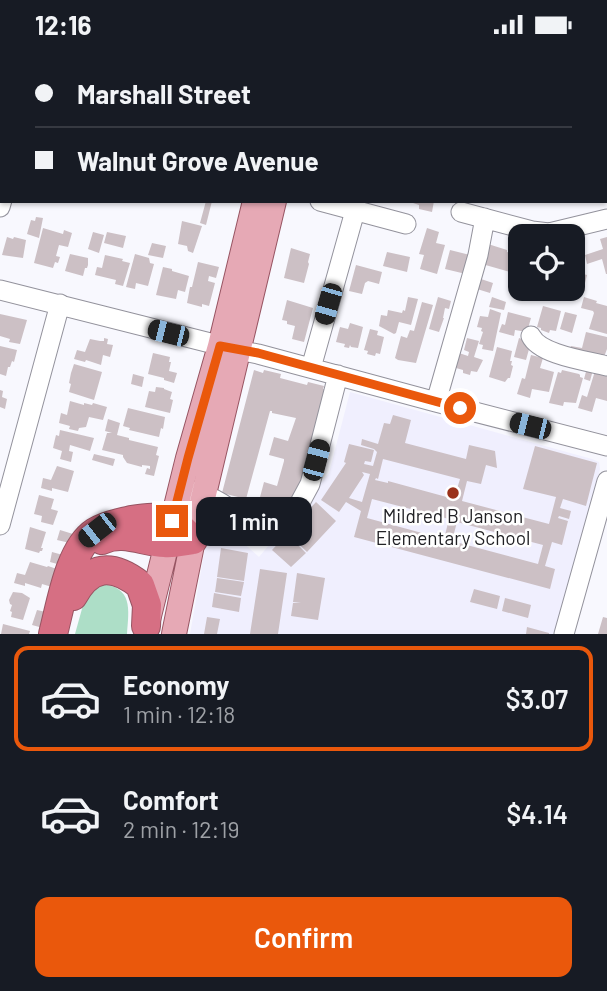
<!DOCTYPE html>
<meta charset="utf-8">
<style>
body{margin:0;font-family:Barlow,sans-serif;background:#242831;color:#f1f3f6;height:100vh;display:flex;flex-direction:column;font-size:26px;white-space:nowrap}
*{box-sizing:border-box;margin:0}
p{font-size:23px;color:#9ea1a6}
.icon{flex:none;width:38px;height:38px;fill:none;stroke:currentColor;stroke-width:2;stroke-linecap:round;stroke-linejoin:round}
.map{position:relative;height:585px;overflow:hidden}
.sheet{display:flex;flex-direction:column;background:#171b24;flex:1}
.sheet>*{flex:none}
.guide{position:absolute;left:0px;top:0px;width:607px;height:154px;box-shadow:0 2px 5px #0004;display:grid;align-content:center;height:154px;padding:0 35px;background:#171b24}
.buttons{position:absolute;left:508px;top:175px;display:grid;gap:14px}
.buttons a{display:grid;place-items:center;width:77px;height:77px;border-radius:14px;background:#171b24;box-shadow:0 2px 5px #0004;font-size:35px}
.end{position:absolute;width:32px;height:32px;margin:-16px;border:9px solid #ea580c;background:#fff;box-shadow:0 0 0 4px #fff}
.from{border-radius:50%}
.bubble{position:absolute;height:49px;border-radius:14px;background:#171b24;box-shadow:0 2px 5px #0004;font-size:23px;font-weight:600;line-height:49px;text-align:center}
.car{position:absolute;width:21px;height:42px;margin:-21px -10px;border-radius:9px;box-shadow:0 0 5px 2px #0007;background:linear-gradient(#222 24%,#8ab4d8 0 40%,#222 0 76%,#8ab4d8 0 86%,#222 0)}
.guide b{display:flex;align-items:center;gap:24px;height:66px;font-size:26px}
.guide b+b{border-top:2px solid #363941}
.guide i{width:18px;height:18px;background:#f1f3f6}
ul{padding:12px 0 0;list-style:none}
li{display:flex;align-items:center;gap:21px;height:105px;margin:0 14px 10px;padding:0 21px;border:4px solid transparent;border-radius:14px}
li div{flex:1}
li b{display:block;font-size:26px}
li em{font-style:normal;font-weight:600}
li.on{border-color:#ea580c}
li>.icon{width:63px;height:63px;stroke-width:1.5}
.primary-button{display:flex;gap:14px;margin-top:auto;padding:14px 35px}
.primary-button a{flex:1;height:80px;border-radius:14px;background:#ea580c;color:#fff;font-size:28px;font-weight:600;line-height:80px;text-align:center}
.status{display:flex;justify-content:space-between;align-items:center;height:49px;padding:0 35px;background:#171b24;direction:ltr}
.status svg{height:19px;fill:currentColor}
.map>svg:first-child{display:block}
</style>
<div class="status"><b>12:16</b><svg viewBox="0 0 49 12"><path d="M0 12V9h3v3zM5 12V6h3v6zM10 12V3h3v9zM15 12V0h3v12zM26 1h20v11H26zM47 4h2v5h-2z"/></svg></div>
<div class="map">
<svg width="607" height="585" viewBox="0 0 607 585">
<rect width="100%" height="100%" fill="#f8f8fe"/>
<path fill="#f0effe" d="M350 343 592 410 599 413 600 420 555 585H190L211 465 259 508 329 424Z"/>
<path fill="#addec7" d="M101 535C133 538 129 560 127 585H75L85 549Z"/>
<path fill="#ccc0c5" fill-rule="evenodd" d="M206 152H212L206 176 200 174Z
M407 152H434L432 163 419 160V156Z
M36 168 43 169 39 189 27 185 31 171 35 172Z
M182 172 202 177 193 204 188 202 187 197 178 195Z
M43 179 63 185 64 181 72 184 68 198 59 196 56 207 60 208 58 214 55 213 53 219 34 214Z
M427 179 439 183 436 194 445 196 437 225 420 220 424 206 419 205Z
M93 183 104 186 99 204 88 200Z
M107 183 126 187 123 199 104 194Z
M7 188 13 190 14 188 26 191 23 209 2 206Z
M607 188V225H606L602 210 587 215 585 206 603 200 600 190Z
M152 194 166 197 163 209 148 206Z
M488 195 507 201V203L515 205 510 223 482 215Z
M291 199 310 205 308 213 309 215 304 234 284 229Z
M450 201 474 207 470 226 445 220Z
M387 203 410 208 407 223 383 217Z
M519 204H520V232L512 230Z
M70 205 88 209V216L87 219H85L83 227 65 222Z
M135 205 149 209 150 214 154 215 148 237 136 234 135 240 126 238Z
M105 206 123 210 122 212 130 214 123 237 115 235 116 231 95 226 97 218 102 219Z
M198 213 219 218 216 229 209 227 208 232 215 234 209 257 202 255V258L187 254 190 238H192Z
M356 216 382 223 379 235 368 232 365 234 362 245 349 242Z
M163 218 172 220V222L189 227 185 243 178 241 176 250 156 246Z
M572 222 587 226 582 246 564 242 563 247 556 245 557 240H572Z
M481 230 493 234 490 244 477 240Z
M531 240H544L542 247 530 244Z
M408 248 418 250 411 276 399 273 396 284 394 285 379 277 381 266 387 267 388 261 402 264 403 261 405 262Z
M438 248 451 252 449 260 445 259 443 269H444L439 283 429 280Z
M492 248 506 253 504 261 489 258Z
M584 248 597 252 596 254 607 257V285L589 280 594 264 593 262 581 259Z
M287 251 313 259 304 293 292 290 295 277 287 275V272L282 271Z
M422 253 433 256 416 314 398 311 395 309 401 287 407 289 410 281 414 282Z
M543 257 561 262 556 282 550 281 549 284 541 281V279L537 278Z
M490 260 501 264 493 302 482 300 483 296 479 295 483 283 481 282 482 279 477 278 480 267 488 268Z
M508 263 531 269 527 283 515 281 514 287 499 283 502 275 505 276Z
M565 263 577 266 572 284 560 280Z
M0 265 27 271 20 295 9 293 10 290 0 287Z
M350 274 363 278 358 299 351 298 350 296 349 299 344 298 345 295 336 293 340 278 348 280Z
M370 280 378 282 377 286 384 288 380 305 376 304 375 307 367 305 368 302 364 301Z
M586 283 607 288V300L604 308 569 305 571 297 582 299Z
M104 289 108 290 107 295 113 296 110 308 103 306 101 316 86 311 85 313 74 310 77 301 85 303 90 290 100 292H104Z
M467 289 479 292 474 308 483 311 477 323 471 322 470 326 463 324V321L456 319 459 304 468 307 469 303 464 301Z
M519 289 531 293 526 311 514 308Z
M0 297 17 301 14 313 12 312 10 318H8L6 327 0 325Z
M497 298 512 302 510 312H512L511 316 513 317 510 329H508L505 333 489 328Z
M153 304 170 308 169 313H171L169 322 177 324 174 334 164 331V329L148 325Z
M531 306 543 309 540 319 554 323 549 343 532 340 530 349 517 345 522 329 525 330Z
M74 315 102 323 94 351 69 343 71 335 69 334 71 324Z
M587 319 593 321 590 332 584 330Z
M254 321 263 324 264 321 281 325 280 329 307 336 308 333 324 337 323 340 327 341 298 443 287 460 280 459 281 456 263 451 262 453 259 452 264 433 277 437 284 412V410L269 406 274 388 288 392 296 369 272 364V362H270L246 450 222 444Z
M562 321 579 325 580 326V328L583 329 576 354 564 353 563 357 549 354 558 323 561 324Z
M595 322 607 326V352L596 349 592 363 578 359 582 346 587 348Z
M133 325 144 328 142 338 131 335Z
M156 338 164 339V340L172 343 170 350 173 351 170 364 145 358 149 342 155 343Z
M0 341 3 342 2 348 7 350 5 360 0 358Z
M70 352 84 356V354L92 356 93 354 107 358 103 371 89 368 86 378 79 379 78 382 69 380 70 377 59 374 61 364 67 366Z
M128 359 165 368 163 380 161 379 159 388 129 381 130 379 123 377Z
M393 366 411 371 405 394 466 410 469 396 495 402 497 419 486 416 481 435 467 432 462 452 549 475 556 448 523 440 535 397 597 414 586 457 563 450 560 459 571 462 569 470 559 467 558 469 568 472 562 496 552 493 545 517 555 520 550 540 354 488 361 462 346 453 339 463 321 451 346 414 344 413 349 395 374 401 371 413 365 412 364 415 373 417 377 403 374 400 361 396 362 390 378 395 384 374 390 375ZM383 410 460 430 454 450 388 432V434L375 431 376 429 378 430ZM362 423 370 425 362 453 349 449 364 426ZM372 450 449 470 444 490 367 469ZM457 473 543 496 538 515 452 492Z
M108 370 120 374 117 386 129 389V391L158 398 156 406 159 407 154 427 145 425 147 419 150 420V417L142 416V418L127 414 123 408V406L102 401 107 384H112L105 382Z
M60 381 94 389 90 402 70 396 69 402 73 403 71 413 60 410 62 402 53 399 55 390 56 386 59 387Z
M94 405 115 410 113 417 92 411Z
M57 417 74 422 68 443 52 439V442L41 439 43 429 51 431Z
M39 446 54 450 51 460 58 462 53 476 41 473 42 467 34 465Z
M316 453 336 472 307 503 287 484Z
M30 478 46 483 41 499H43L42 502H40L39 504 25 500Z
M60 481 73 485 70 494 57 491Z
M287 485 306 504 291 518 272 501Z
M221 499 248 504 244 532 217 528Z
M52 503 63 506 61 516 50 513Z
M30 513 47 518 48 517 57 520 52 538 42 535 41 539 25 534V537L14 534 17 524 25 526Z
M260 520 287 524 278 585H250Z
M297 524 325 529 318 571 291 567 293 554H301L293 553Z
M217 529 244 533 241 547 215 543Z
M474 540 500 547 497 560 470 553Z
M13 543 22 544 30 549 23 571 11 568 12 563 10 562 12 556 10 555 9 551Z
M214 544 241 549 239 563 212 558Z
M505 549 531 556 528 569 502 562Z
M37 561 46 563 43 579 32 576Z
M207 568 220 570 217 585H204Z
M603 568 607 569V585H598Z
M3 575 30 582 29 585H1Z
M527 578 549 584V585H526Z"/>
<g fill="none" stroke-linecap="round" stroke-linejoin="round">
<g stroke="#93929c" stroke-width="21">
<path id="minor" d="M429 0 433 2
M556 0 557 2
M39 2 40 0
M606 105 607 108
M320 152 406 175
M0 158 2 151
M461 163 532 182 549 184 607 170
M0 241 238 301 258 305 436 353 607 397
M531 287C540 306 588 312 607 317
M311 319 355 162
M436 353 478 206 485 169
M191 442C222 449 234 464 257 483H263L296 461 310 435 338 326
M0 476 60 255
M564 585 607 432"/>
</g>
<g stroke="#975462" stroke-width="26">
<path id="major" d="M295 2 296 0
M315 2 316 0
M148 571 188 409 220 297 255 152
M174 585 193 491 274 152"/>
</g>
<g stroke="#975462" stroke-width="30">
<path id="highway" d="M102 491C123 481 143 493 165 494 174 495 184 492 193 491
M73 547C90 516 112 514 140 536L147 556 146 577
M53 585C61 555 69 500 95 483 106 476 119 474 131 471 143 469 162 466 173 473 180 477 187 485 193 491"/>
</g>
<use href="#minor" stroke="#fff" stroke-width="19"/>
<use href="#major" stroke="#e6a9b5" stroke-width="24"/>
<use href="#highway" stroke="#d66f83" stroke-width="28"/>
</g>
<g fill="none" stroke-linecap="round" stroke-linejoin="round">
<path stroke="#ea580c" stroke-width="9" d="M172 472 188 409 220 297 258 304 460 359"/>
</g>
<circle fill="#9a311a" stroke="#fff" stroke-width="2.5" cx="453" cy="444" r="7"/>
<g text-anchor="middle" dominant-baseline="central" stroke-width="5" stroke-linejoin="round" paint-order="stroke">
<g font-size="19" fill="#212125" stroke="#fff">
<text x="453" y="466">Mildred B Janson<tspan x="453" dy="22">Elementary School</tspan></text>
</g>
</g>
</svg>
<div class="buttons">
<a><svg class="icon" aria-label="locate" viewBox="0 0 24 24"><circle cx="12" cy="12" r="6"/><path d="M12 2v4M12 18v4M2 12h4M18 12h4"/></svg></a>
</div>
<i class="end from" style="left:460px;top:359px"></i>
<i class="end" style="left:172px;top:472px"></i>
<div class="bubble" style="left:196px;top:448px;width:116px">1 min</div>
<i class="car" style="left:328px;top:255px;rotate:196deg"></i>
<i class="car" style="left:168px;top:284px;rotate:284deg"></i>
<i class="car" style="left:530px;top:377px;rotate:284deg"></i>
<i class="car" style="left:316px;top:411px;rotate:15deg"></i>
<i class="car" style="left:97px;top:481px;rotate:232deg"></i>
<div class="guide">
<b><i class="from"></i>Marshall Street</b>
<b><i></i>Walnut Grove Avenue</b>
</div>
</div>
<section class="sheet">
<ul>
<li class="on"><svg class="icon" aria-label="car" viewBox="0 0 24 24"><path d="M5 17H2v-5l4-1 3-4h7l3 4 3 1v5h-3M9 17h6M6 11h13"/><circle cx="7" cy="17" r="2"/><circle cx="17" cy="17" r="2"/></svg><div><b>Economy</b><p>1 min · 12:18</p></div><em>$3.07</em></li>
<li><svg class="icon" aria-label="car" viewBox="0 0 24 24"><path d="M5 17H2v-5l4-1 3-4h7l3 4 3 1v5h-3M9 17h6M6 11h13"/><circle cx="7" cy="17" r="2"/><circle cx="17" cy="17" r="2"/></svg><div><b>Comfort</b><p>2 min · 12:19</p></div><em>$4.14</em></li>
</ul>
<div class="primary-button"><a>Confirm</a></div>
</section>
